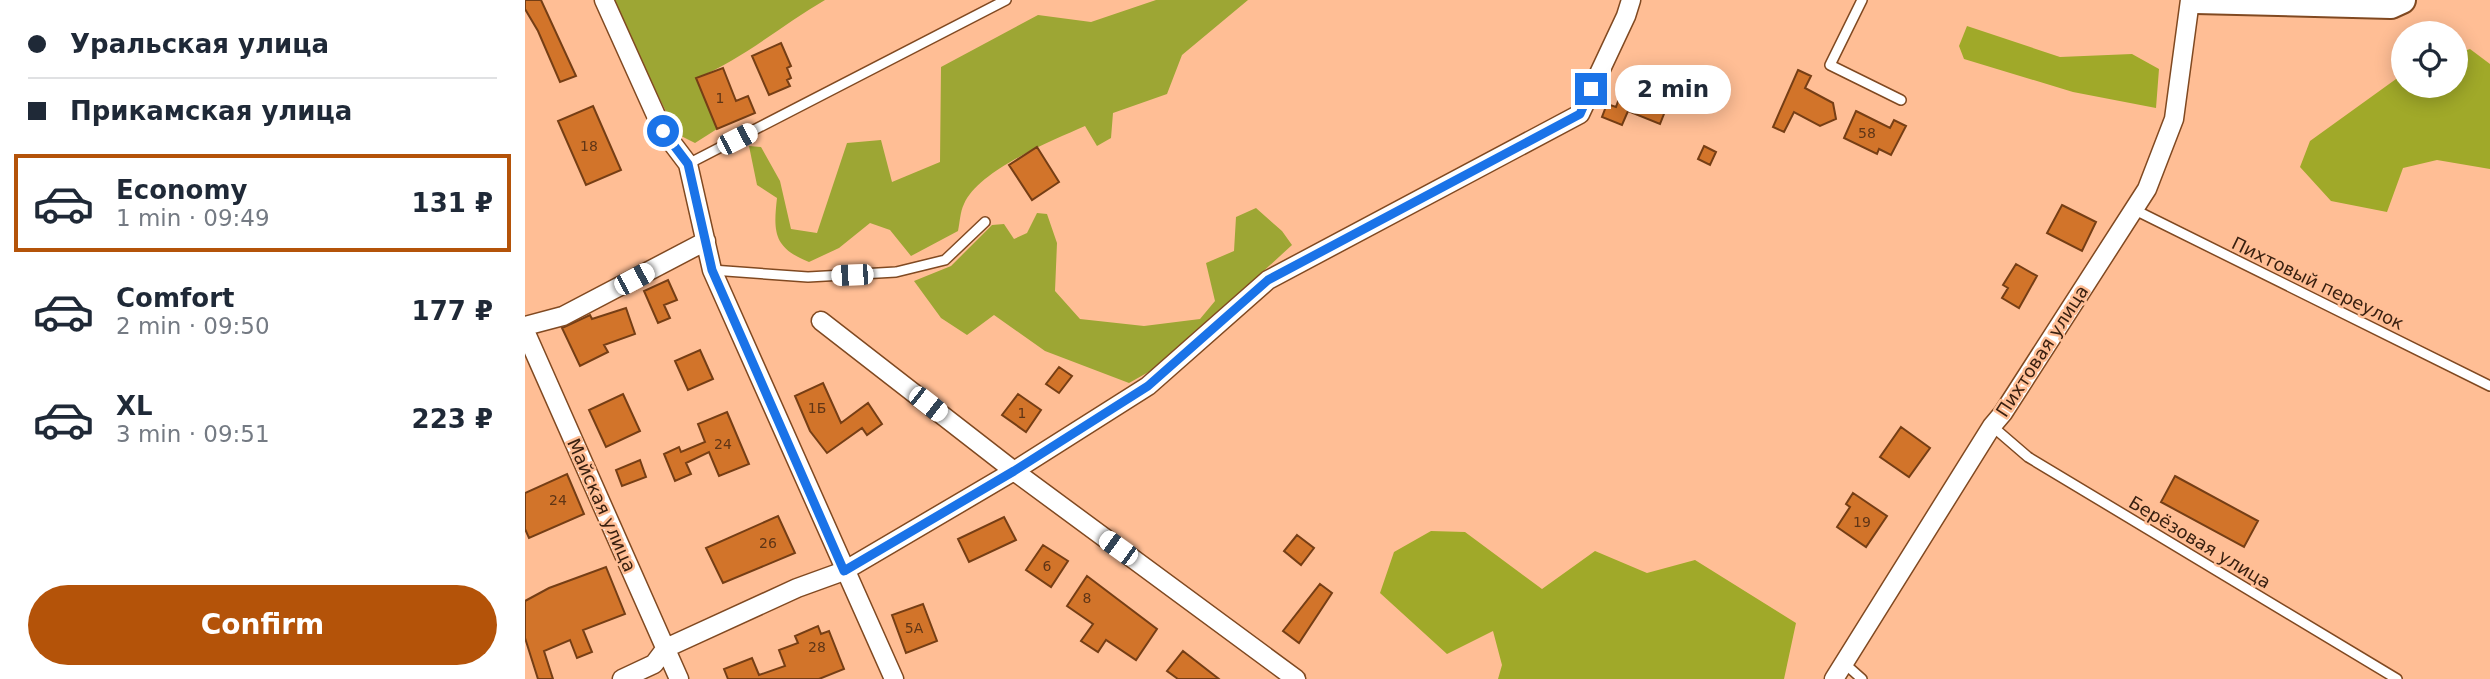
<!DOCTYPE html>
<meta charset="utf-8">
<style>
body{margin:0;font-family:"DejaVu Sans",sans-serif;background:#f2f2f3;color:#1f2937;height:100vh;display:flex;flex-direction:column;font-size:26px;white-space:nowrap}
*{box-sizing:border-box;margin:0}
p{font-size:23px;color:#747a83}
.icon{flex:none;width:38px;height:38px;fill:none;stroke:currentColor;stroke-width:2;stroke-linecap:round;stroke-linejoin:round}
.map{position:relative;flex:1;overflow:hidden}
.side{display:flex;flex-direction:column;background:#fff;width:525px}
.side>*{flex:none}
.banner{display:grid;align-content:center;height:154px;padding:0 28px;background:#fff}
.controls{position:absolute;left:1866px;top:21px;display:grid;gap:14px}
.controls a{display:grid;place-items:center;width:77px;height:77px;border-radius:50%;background:#fff;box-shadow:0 4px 18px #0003;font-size:35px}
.end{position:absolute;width:32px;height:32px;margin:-16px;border:9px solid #1a73e8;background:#fff;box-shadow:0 0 0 4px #fff}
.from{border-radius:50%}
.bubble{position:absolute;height:49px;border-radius:24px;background:#fff;box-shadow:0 4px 18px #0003;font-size:23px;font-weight:600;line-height:49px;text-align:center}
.car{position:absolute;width:21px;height:42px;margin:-21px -10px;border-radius:9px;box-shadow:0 0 5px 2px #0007;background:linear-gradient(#fff 24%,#345 0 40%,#fff 0 76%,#345 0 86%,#fff 0)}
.banner b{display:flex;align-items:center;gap:24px;height:66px;font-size:26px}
.banner b+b{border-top:2px solid #e0e1e3}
.banner i{width:18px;height:18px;background:#1f2937}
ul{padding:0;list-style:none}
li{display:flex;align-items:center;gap:21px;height:98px;margin:0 14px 10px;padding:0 14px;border:4px solid transparent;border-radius:0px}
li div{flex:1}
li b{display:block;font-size:26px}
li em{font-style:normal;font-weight:600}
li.selected{border-color:#b45309}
li>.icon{width:63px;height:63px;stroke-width:1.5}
.cta{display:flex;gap:14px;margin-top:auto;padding:14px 28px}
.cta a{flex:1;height:80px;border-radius:42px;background:#b45309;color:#fff;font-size:28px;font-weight:600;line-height:80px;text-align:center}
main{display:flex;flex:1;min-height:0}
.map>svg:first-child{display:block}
</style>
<main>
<section class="side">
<div class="banner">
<b><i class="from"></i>Уральская улица</b>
<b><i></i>Прикамская улица</b>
</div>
<ul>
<li class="selected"><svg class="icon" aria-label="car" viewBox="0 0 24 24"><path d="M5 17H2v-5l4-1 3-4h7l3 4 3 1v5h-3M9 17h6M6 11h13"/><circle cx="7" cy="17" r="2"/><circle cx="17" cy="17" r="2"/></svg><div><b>Economy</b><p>1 min · 09:49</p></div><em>131 ₽</em></li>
<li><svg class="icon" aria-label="car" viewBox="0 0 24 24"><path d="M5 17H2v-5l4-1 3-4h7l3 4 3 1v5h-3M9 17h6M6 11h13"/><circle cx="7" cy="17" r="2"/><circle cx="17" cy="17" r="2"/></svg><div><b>Comfort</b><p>2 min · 09:50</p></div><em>177 ₽</em></li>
<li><svg class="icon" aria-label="car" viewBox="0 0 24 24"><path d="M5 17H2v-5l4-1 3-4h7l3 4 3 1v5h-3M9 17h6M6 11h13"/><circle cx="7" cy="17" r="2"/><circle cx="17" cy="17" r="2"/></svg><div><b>XL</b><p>3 min · 09:51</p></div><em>223 ₽</em></li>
</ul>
<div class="cta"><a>Confirm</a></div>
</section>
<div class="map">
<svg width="1965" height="679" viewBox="0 0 1965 679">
<rect width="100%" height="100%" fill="#ffbe95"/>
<path fill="#9da634" d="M86 0H300C257 25 218 59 172 78L192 129 170 143 152 134Z
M631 0H723L657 55 642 94 588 113 586 138 572 146 560 126C526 141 454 170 439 204 435 212 435 222 433 231L386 256 365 230 345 223 314 248 284 262C249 248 248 233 252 198L232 185 224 146 236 147 255 181 266 229 292 233 322 143 356 140 367 182 415 162 416 67 513 15 566 22Z
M731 208 757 231 767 245 636 365 604 383 520 351 469 315 442 335 416 318 389 281 426 266 467 225 479 224 489 239 502 233 512 213 522 214 532 243 530 291 555 319 619 326 675 319 690 301 681 263 709 251 711 217Z"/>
<path fill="#a0a929" d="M1442 26 1535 57 1607 54 1634 69 1631 108 1548 92 1439 59 1434 46Z
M1945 49 1965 64V169L1912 160 1878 168 1862 212 1806 201 1775 167 1785 141 1878 74V86H1930V54Z
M906 531 940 532 1017 589 1070 551 1122 573 1170 560 1271 623 1259 679H973L977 665 968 631 922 654 855 593 869 552Z"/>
<path fill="#d2742a" stroke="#753e15" stroke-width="2" d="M0 0H16L51 76 35 82 13 31 0 9Z
M256 43 266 66 262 68 266 78 262 80 265 86 244 95 227 56Z
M198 68 211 101 223 96 230 113 192 129 171 78Z
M1273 70 1286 76 1280 88 1308 103 1311 119 1295 126 1269 112 1259 132 1248 127Z
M1138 82 1150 86 1135 124 1103 111 1097 125 1077 117 1082 104 1091 107 1097 90 1110 95 1115 83 1135 90Z
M68 106 96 170 61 185 33 121Z
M1331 111 1365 128 1369 120 1381 126 1366 155 1354 149 1352 154 1319 138Z
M1179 146 1191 152 1185 165 1173 159Z
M512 147 534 182 507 200 484 165Z
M1537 205 1571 222 1557 251 1522 233Z
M1491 264 1512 276 1494 308 1477 298 1483 288 1478 285Z
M143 280 152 300 139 305 145 318 133 323 119 291Z
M101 308 110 334 79 345 83 352 55 366 37 328 65 315 67 319Z
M175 350 188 379 163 390 150 361Z
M534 367 547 376 534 393 521 384Z
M298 383 316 423 343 403 357 424 342 435 337 428 302 453 285 431 270 396Z
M98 394 115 431 81 447 64 410Z
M493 394 516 410 501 432 477 415Z
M202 412 224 464 194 476 184 452 161 463 166 474 150 481 139 454 154 447 156 452 180 442 173 424Z
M1376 427 1405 448 1384 477 1355 457Z
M115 460 121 477 97 486 91 470Z
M42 474 59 514 4 538 0 529V493Z
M1650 476 1733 521 1719 547 1636 502Z
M1328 493 1362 516 1341 547 1312 527 1325 507 1321 504Z
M253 516 270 553 198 583 181 548Z
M479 517 491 540 444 562 433 539Z
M772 535 789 548 776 565 759 551Z
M518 545 543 561 526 587 501 570Z
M81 567 100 614 58 630 67 652 52 658 45 640 19 651 28 679H13L0 638V601L24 588Z
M562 576 632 629 611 660 581 640 573 652 556 641 568 624 542 606Z
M795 584 807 593 774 643 758 631Z
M398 604 412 641 381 653 367 615Z
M293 626 296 634 304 631 319 669 294 679H203L199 669 227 658 234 675 260 666 254 650 273 643 270 636Z
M658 651 694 679H653L642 671Z"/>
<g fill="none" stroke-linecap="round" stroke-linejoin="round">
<g stroke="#804921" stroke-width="12">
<path id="lane" d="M1337 0 1305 65 1376 100
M163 164 481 0
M1608 209 1965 386
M187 270 283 277 371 272 420 260 460 222
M1467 426 1503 457 1872 679
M1319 663 1337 679"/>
</g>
<g stroke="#804921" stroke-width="21">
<path id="street" d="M79 0 138 131 163 164 187 270 369 679
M296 321 489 471 771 679
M0 326 38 316 181 241
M0 331 154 679
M97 679 129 664 141 648 272 588 319 571 489 471 623 386 743 280 1055 114 1101 16 1106 0
M1309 679 1467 426 1478 413 1622 189 1649 119 1665 0"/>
</g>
<g stroke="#804921" stroke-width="30">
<path id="secondary" d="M1671 0 1866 5 1877 0"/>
</g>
<use href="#lane" stroke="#fff" stroke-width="9"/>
<use href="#street" stroke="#fff" stroke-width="18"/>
<use href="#secondary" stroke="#fff" stroke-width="26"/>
</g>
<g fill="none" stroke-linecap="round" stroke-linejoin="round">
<path stroke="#1a73e8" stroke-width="9" d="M138 131 163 164 187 270 319 571 489 471 623 386 743 280 1055 114 1066 89"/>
</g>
<g text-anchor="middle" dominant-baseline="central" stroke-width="5" stroke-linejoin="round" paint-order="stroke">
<g font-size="14" fill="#5f3516">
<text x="195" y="98">1</text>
<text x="1342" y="133">58</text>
<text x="64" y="146">18</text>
<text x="292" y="408">1Б</text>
<text x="497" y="413">1</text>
<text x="198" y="444">24</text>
<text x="33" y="500">24</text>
<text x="1337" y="522">19</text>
<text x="243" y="543">26</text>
<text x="522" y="566">6</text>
<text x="562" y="598">8</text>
<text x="389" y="628">5А</text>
<text x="292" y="647">28</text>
</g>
<g font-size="18" fill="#392010" stroke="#ffbe95">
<text transform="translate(1793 283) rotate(26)">Пихтовый переулок</text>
<text transform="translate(1517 351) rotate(-57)">Пихтовая улица</text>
<text transform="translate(77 505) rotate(66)">Майская улица</text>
<text transform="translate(1675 542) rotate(31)">Берёзовая улица</text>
</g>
</g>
</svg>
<div class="controls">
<a><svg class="icon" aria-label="locate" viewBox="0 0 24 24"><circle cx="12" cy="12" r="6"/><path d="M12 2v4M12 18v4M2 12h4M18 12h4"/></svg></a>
</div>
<i class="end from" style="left:138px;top:131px"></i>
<i class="end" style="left:1066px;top:89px"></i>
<div class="bubble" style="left:1090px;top:65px;width:116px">2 min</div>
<i class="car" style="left:212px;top:139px;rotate:63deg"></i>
<i class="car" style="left:327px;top:275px;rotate:268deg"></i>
<i class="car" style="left:109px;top:279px;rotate:62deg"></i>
<i class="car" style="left:403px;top:404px;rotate:128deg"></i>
<i class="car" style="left:593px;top:548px;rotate:306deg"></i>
</div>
</main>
